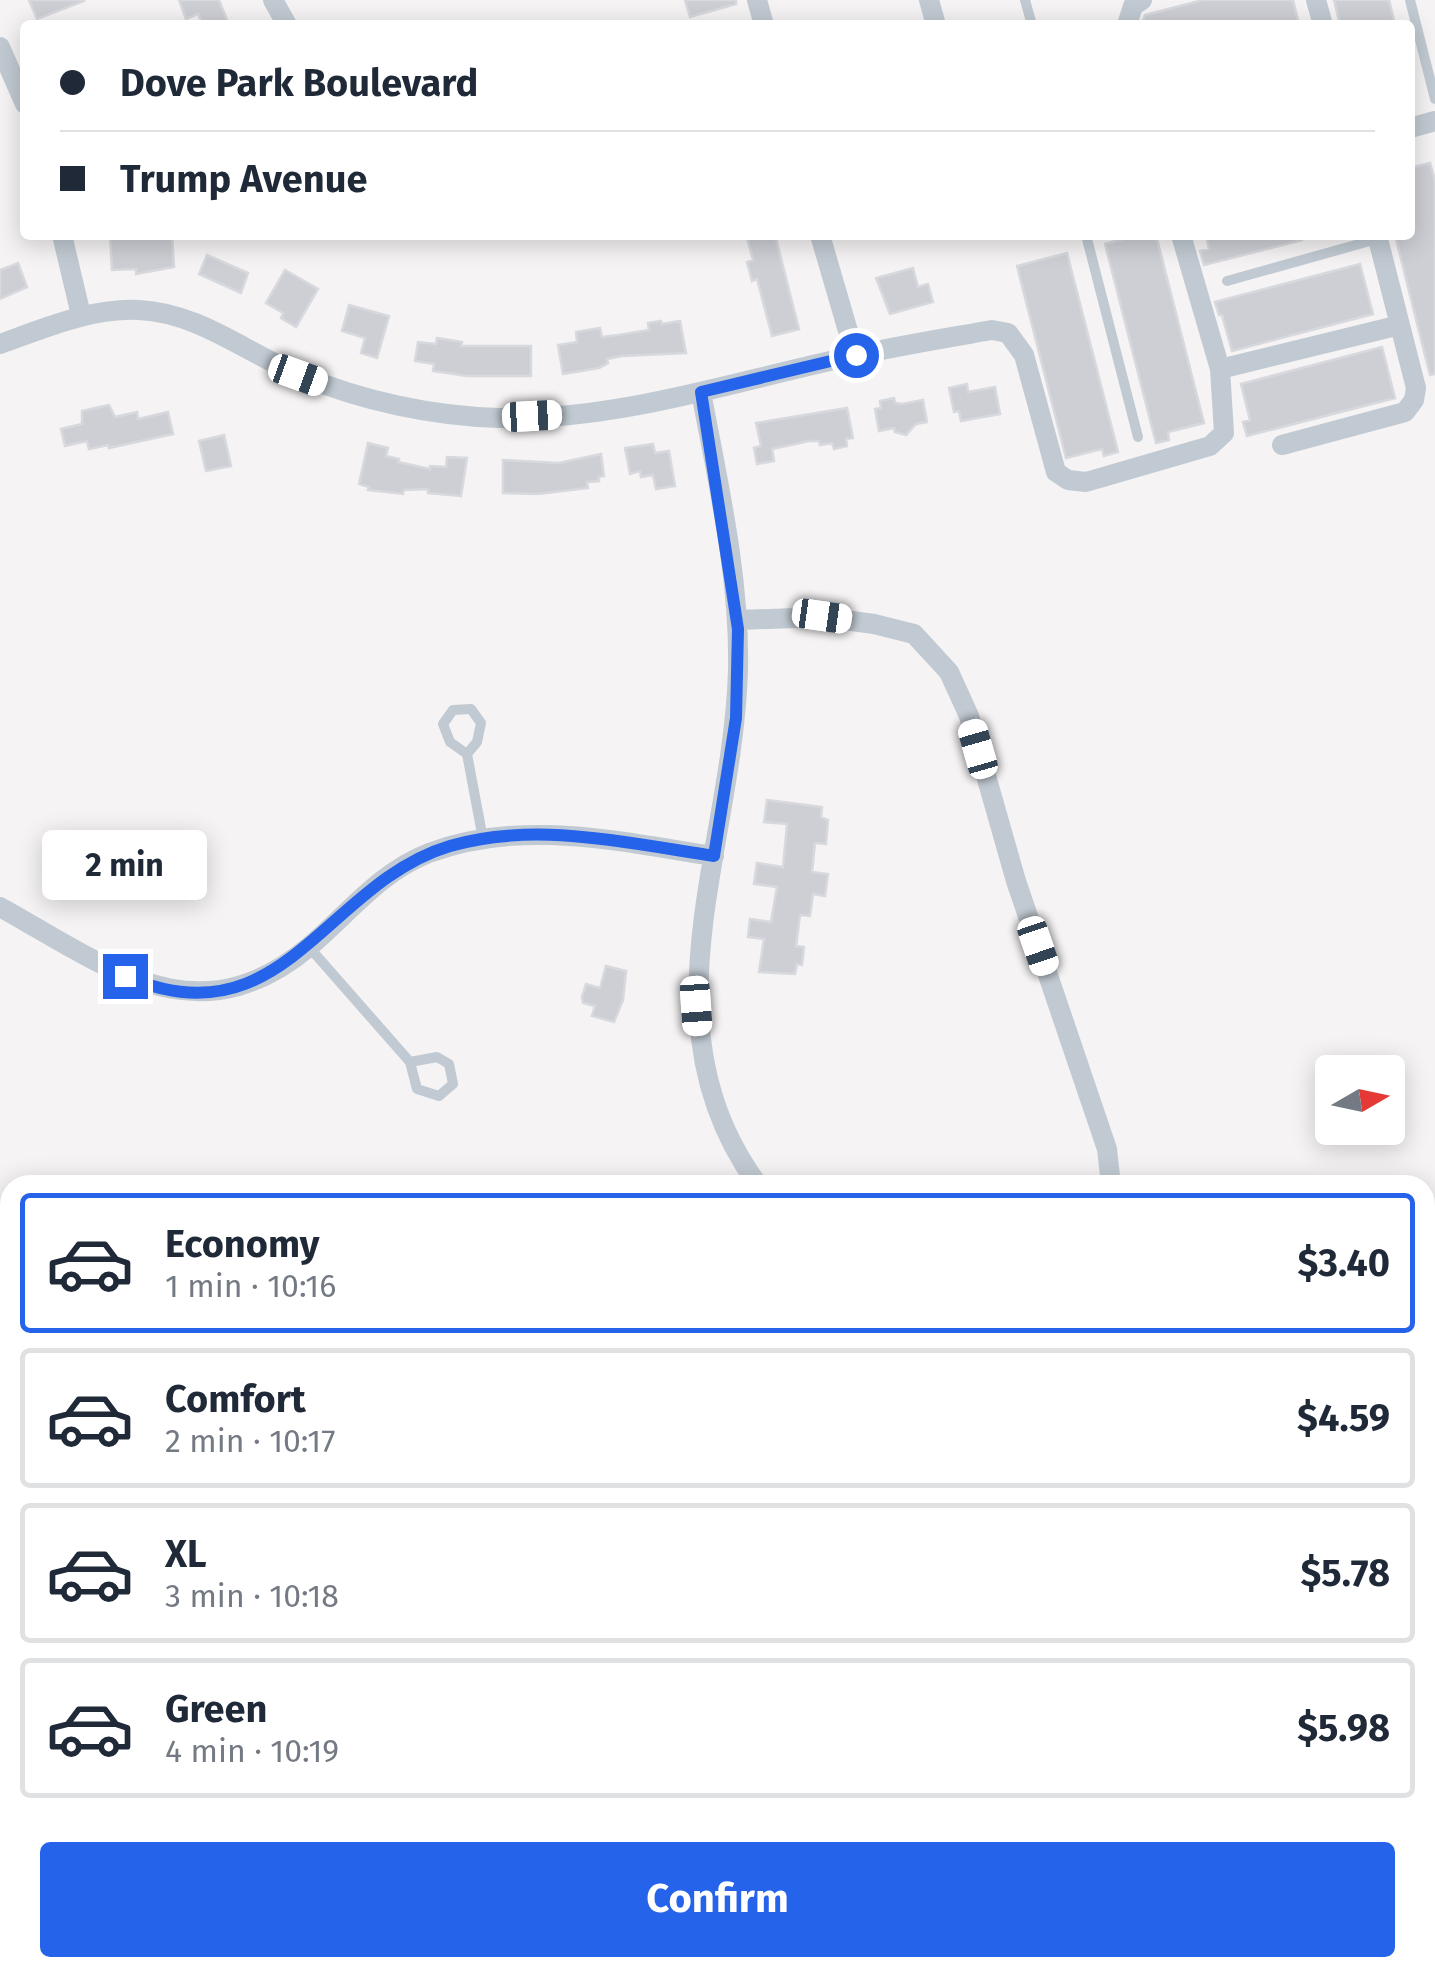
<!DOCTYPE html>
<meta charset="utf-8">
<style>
body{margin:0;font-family:"Fira Sans",sans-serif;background:#f2f2f3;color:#1f2937;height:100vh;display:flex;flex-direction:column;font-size:38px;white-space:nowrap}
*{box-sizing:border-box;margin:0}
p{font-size:32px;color:#747a83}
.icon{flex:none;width:55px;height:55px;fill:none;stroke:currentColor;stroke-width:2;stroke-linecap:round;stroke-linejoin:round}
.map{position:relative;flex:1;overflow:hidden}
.side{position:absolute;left:0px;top:1175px;width:1435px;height:802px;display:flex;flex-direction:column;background:#fff;border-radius:30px 30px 0 0;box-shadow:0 5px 25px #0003}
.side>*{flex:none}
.banner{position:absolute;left:20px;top:20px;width:1395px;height:220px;border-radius:10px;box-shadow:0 5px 25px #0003;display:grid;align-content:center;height:220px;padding:0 40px;background:#fff}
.needle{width:65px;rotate:81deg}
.fabs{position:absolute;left:1315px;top:1055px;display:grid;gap:20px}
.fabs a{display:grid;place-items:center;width:90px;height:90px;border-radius:10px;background:#fff;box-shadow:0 5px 25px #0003;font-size:50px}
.end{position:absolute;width:45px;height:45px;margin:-22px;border:12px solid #2563eb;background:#fff;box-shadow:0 0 0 5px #fff}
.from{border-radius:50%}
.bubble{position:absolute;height:70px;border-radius:10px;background:#fff;box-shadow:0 5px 25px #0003;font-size:32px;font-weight:700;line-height:70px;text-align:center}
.car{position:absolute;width:30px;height:60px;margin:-30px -15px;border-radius:12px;box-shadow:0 0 8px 2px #0007;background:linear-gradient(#fff 24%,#345 0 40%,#fff 0 76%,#345 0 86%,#fff 0)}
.banner b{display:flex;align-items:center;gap:35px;height:95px;font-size:38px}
.banner b+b{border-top:2px solid #e0e1e3}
.banner i{width:25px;height:25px;background:#1f2937}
ul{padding:18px 0 0;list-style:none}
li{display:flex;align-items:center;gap:30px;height:140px;margin:0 20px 15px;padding:0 20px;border:5px solid #e0e1e3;border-radius:10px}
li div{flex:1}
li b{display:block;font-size:38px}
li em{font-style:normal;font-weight:700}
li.selected{border-color:#2563eb}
li>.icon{width:90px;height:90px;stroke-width:1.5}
.primary-button{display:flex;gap:20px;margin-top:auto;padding:20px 40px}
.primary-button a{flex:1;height:115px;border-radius:10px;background:#2563eb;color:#fff;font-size:40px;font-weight:700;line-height:115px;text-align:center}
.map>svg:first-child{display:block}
</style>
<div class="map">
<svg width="1435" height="1977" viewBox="0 0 1435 1977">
<rect width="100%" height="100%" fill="#f5f3f3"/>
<path fill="#cdcfd5" stroke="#d7d9de" stroke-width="2.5" d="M29 0H84V1L37 19Z
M179 0H219L229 25H203L198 14 186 19Z
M685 0H736V4L690 17Z
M1203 0H1293L1299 25H1141L1145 15Z
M1334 0H1389L1395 25H1340Z
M1430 163 1435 181V374L1430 375 1395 235H1410V168Z
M110 235H172L174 267 136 274V269L112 270Z
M752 235H775L799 329 772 336 757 279 752 281 747 262 753 260 748 241Z
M1138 235H1156L1204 423 1168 432 1169 440 1156 443 1105 244Z
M1206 235H1302V240L1204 265 1200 251 1209 249Z
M1067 253 1118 452 1104 456 1102 449 1066 458 1017 266Z
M207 255 248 273 241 293 199 274Z
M18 263 27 287 0 299V270Z
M1360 264 1373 314 1232 351 1222 315H1219L1215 302Z
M913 268 918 287 928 284 933 302 890 314 876 278Z
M285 270 318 289 296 327 281 318 283 313 266 303Z
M349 305 389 316 377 358 361 353 365 338 342 331Z
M661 321 662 324 680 321 686 353 622 356 607 359 608 363 599 368 563 374 558 345 577 342 576 332 600 328 602 337 618 335 649 330 648 323Z
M437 338 462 342 461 346H531V376H467L433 371 434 364 415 361 418 342 436 344Z
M1382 347 1395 398 1247 436 1243 422 1250 420 1241 384Z
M967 384 968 392 995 387 1000 414 961 421 959 411 954 412 949 388Z
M894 398 895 403 902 404 923 400 927 422 916 424 906 435 895 432 894 428 879 431 875 409 881 408 880 401Z
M109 405 115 417 137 412 138 419 168 412 173 434 109 448 108 445 89 449 87 441 65 446 61 429 82 424V411Z
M847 408 853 438 846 439 847 446 834 449 832 443 820 445 819 441H809L772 449 774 461 757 464 754 448 761 446 756 423Z
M224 435 231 466 206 471 199 441Z
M368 443 388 448 386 456 399 459 398 462 430 469V466L446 467 447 457 467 458 461 496 428 493V489L404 490 403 494 368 490 369 487 359 484Z
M653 444 655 453 669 451 675 486 656 489 653 475 641 477 640 471 630 474 625 448Z
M601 454 604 476 599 477V481L587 482 588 488 538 494 503 493V460L559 463Z
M767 800 822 807 821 817 828 820 826 844 815 843 812 872 828 874 825 896 813 894 810 916 800 915 796 946 804 947 802 965 797 964 795 974 759 972 764 939 748 937 750 919 771 922 777 887 754 884 757 863 783 867 787 824 764 822Z
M606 966 626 971 623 1000 614 1022 592 1016 595 1006 583 1003 582 997 586 984 600 988Z"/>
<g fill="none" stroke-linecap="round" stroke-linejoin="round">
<path stroke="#c1cad2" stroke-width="10" d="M1025 0 1032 25
M1410 0 1435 99
M1086 235 1138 437
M1227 281 1377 239
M467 754 450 742 443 724 453 710 471 709 481 723 477 742 467 754 483 839
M309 947 410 1062 417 1089 439 1096 453 1084 449 1064 437 1057 410 1062
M1430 1888 1433 1922
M1434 1977 1435 1922"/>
<path stroke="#c1cad2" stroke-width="20" d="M273 0 287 25
M757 0 764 25
M929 0 936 25
M1316 0 1323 25
M1127 25 1133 6 1142 0
M0 47 25 104
M1410 128 1435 121
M62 235 81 315
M820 235 855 355
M0 344C45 328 90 308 139 310 200 313 246 353 300 375 362 401 432 416 499 418 621 421 740 379 858 355 902 345 947 338 992 330L1008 333 1024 355 1056 472 1068 480 1086 482 1210 446 1224 433 1220 369 1181 235
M1220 369 1400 325
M701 392C718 483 740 577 738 670 733 849 640 1024 758 1185
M1282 445 1405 412 1414 400 1416 388 1377 235
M738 620 822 617 874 624 914 634 949 672 969 716 1016 881 1107 1149 1111 1185
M0 907C106 966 197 1041 310 946 349 913 380 872 429 853 522 818 620 842 714 856
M1425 1747 1435 1745
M1425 1888 1435 1887
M1388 1968V1977
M869 1977 881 1968"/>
</g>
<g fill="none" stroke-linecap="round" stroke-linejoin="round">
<path stroke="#2563eb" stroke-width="12" d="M125 976C283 1045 325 883 450 846 537 821 627 843 714 856L736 718 738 629 701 392 856 355"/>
</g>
</svg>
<div class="fabs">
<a><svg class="needle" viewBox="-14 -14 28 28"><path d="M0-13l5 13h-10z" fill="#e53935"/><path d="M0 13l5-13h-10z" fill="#747a83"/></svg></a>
</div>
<i class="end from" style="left:856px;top:355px"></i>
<i class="end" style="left:125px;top:976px"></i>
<div class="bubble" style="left:42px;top:830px;width:165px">2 min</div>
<i class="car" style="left:298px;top:375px;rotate:110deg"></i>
<i class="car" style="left:532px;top:416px;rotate:87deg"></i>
<i class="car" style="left:822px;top:616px;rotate:98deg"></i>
<i class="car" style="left:978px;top:749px;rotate:344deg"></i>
<i class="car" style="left:1038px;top:946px;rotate:161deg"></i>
<i class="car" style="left:696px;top:1006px;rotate:176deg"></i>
<div class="banner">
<b><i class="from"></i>Dove Park Boulevard</b>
<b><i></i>Trump Avenue</b>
</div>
<section class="side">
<ul>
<li class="selected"><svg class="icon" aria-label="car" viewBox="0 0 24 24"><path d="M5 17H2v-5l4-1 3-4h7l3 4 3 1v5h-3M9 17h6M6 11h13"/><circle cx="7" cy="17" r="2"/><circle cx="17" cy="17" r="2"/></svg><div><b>Economy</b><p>1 min · 10:16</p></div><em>$3.40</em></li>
<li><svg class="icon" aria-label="car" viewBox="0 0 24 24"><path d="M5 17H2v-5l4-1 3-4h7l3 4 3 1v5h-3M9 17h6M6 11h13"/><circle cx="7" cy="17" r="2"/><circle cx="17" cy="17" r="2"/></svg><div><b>Comfort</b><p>2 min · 10:17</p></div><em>$4.59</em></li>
<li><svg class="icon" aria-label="car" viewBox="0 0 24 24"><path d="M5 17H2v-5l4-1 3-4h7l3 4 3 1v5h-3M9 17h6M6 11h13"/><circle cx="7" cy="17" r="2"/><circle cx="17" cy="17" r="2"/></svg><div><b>XL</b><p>3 min · 10:18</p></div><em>$5.78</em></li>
<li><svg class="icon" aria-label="car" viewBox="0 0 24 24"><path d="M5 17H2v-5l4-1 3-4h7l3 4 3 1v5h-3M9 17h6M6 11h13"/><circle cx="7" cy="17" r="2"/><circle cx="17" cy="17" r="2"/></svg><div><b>Green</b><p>4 min · 10:19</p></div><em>$5.98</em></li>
</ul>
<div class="primary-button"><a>Confirm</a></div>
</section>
</div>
